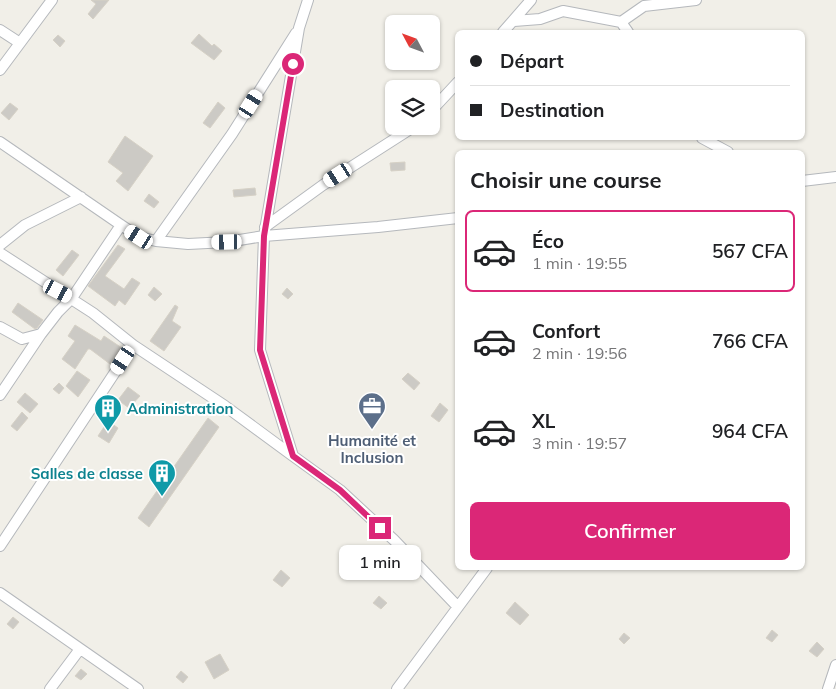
<!DOCTYPE html>
<html lang="fr">
<meta charset="utf-8">
<style>
body{margin:0;font-family:Mulish,sans-serif;background:#f2f2f2;color:#202124;height:100vh;display:flex;flex-direction:column;font-size:19px;white-space:nowrap}
*{box-sizing:border-box;margin:0}
p{font-size:16px;color:#757577}
.icon{flex:none;width:28px;height:28px;fill:none;stroke:currentColor;stroke-width:2;stroke-linecap:round;stroke-linejoin:round}
.map{position:relative;flex:1;overflow:hidden}
.sheet{position:absolute;left:455px;top:150px;width:350px;height:420px;display:flex;flex-direction:column;background:#fff;border-radius:8px;box-shadow:0 1px 4px #0004}
.sheet>*{flex:none}
.hud{position:absolute;left:455px;top:30px;width:350px;height:110px;border-radius:8px;box-shadow:0 1px 4px #0004;display:grid;align-content:center;height:110px;padding:0 15px;background:#fff}
.needle{width:32px;rotate:311deg}
.buttons{position:absolute;left:385px;top:15px;display:grid;gap:10px}
.buttons a{display:grid;place-items:center;width:55px;height:55px;border-radius:8px;background:#fff;box-shadow:0 1px 4px #0004;font-size:25px}
.end{position:absolute;width:22px;height:22px;margin:-11px;border:6px solid #db2777;background:#fff;box-shadow:0 0 0 2px #fff}
.from{border-radius:50%}
.bubble{position:absolute;height:35px;border-radius:8px;background:#fff;box-shadow:0 1px 4px #0004;font-size:16px;font-weight:600;line-height:35px;text-align:center}
.car{position:absolute;width:15px;height:30px;margin:-15px -8px;border-radius:6px;box-shadow:0 0 4px 1px #0007;background:linear-gradient(#fff 24%,#345 0 40%,#fff 0 76%,#345 0 86%,#fff 0)}
.hud b{display:flex;align-items:center;gap:18px;height:48px;font-size:19px}
.hud b+b{border-top:1px solid #e0e0e0}
.hud i{width:12px;height:12px;background:#202124}
ul{padding:0;list-style:none}
li{display:flex;align-items:center;gap:15px;height:82px;margin:0 10px 8px;padding:0 5px;border:2px solid transparent;border-radius:8px}
li div{flex:1}
li b{display:block;font-size:19px}
li em{font-style:normal;font-weight:600}
li.active{border-color:#db2777}
li>.icon{width:45px;height:45px;stroke-width:1.5}
h2{padding:0 15px;font-size:22px;line-height:60px}
.cta{display:flex;gap:10px;margin-top:auto;padding:10px 15px}
.cta a{flex:1;height:58px;border-radius:8px;background:#db2777;color:#fff;font-size:20px;font-weight:600;line-height:58px;text-align:center}
.map>svg:first-child{display:block}
</style>
<div class="map">
<svg width="836" height="689" viewBox="0 0 836 689">
<rect width="100%" height="100%" fill="#f1efe8"/>
<path fill="#cccac5" stroke="#d6d1c6" d="M91 0H109L93 19 88 14 96 4Z
M199 34 212 46 214 44 222 51 214 60 191 43Z
M58 35 65 41 60 47 53 40Z
M218 102 225 108 210 128 203 123Z
M10 103 18 109 9 120 1 113Z
M125 136 153 156 128 191 116 181 123 173 108 162Z
M405 162V170L391 171 390 163Z
M255 188 256 195 234 197 233 190Z
M149 194 159 202 154 208 144 201Z
M118 245 125 249 105 276 124 289 132 278 140 283 125 305 119 300 115 306 88 286Z
M72 250 79 255 63 276 56 270Z
M154 287 162 294 155 301 148 295Z
M287 288 293 294 288 299 282 294Z
M18 303 43 320 37 328 35 329 12 312Z
M175 305 178 307 172 321 181 327 164 351 150 341Z
M75 325 101 341 104 336 122 348 110 364 90 349H88L75 369 62 359 75 341 68 336Z
M77 371 90 380 78 397 66 386Z
M408 373 420 383 414 390 402 379Z
M59 383 64 388 59 394 53 389Z
M128 387 140 396 129 408 118 400Z
M25 393 38 404 30 413 17 402Z
M440 403 448 410 439 422 431 416Z
M22 412 28 418 17 431 11 426Z
M208 418 219 427 149 527 138 518Z
M108 421 118 428 109 443 98 436Z
M281 570 290 578 282 587 273 580Z
M379 596 387 603 381 609 373 603Z
M515 602 529 615 520 625 506 613Z
M13 617 19 622 13 629 7 624Z
M772 630 778 635 772 642 766 638Z
M624 633 630 638 624 644 619 639Z
M817 642 824 649 817 657 809 651Z
M220 654 229 670 214 679 205 662Z
M81 669 87 674 81 680 75 676Z
M181 671 188 677 183 683 176 677Z"/>
<g fill="none" stroke-linecap="round" stroke-linejoin="round">
<g stroke="#b5b8bc" stroke-width="12">
<path id="street" d="M308 0 299 28 264 236 260 350 293 456 340 490 394 540 458 607
M514 21 540 19 563 11 621 22 644 6 696 0
M621 22 628 32
M0 30 20 43
M503 32 531 0
M0 70 52 0
M431 111 458 82
M702 138 728 152
M0 142 121 225 139 237 156 241 188 244 227 242 264 236 378 227 458 218
M802 181 836 177
M265 227 323 185 415 126
M156 241 232 134 296 33
M0 245 25 225 81 197
M0 253 93 313 133 345 225 406 293 456
M0 327 22 339 41 334
M0 395 41 334 58 312 72 298 121 225
M0 546 133 345
M0 593 138 689
M50 689 80 649
M397 689 487 568
M828 689 836 665"/>
</g>
<use href="#street" stroke="#fff" stroke-width="10"/>
</g>
<g fill="none" stroke-linecap="round" stroke-linejoin="round">
<path stroke="#db2777" stroke-width="6" d="M293 64 264 236 260 350 293 456 340 490 380 528"/>
</g>
<defs>
<g id="office-pin" transform="scale(1.4375)"><path d="M0 17L-7.5 6A9.5 9.5 0 1 1 7.5 6Z" fill="#5c6f8a" stroke="#fff"/><path d="M-6-3h4V-5.5h4V-3h4V5H-6ZM-1-4.5V-3h2v-1.5ZM-6 0V1H6V0Z" fill="#fff"/></g>
<g id="building-pin" transform="scale(1.4375)"><path d="M0 17L-7.5 6A9.5 9.5 0 1 1 7.5 6Z" fill="#0f9aa8" stroke="#fff"/><path d="M-4-6H4V6H1V3H-1V6H-4ZM-2.5-4.3h1.7v1.8h-1.7ZM.8-4.3h1.7v1.8H.8ZM-2.5-1h1.7V.8h-1.7ZM.8-1h1.7V.8H.8Z" fill="#fff"/></g>
</defs>
<g fill-rule="evenodd">
<use href="#office-pin" x="372" y="406"/>
<use href="#building-pin" x="108" y="408"/>
<use href="#building-pin" x="162" y="473"/>
</g>
<g text-anchor="middle" dominant-baseline="central" stroke-width="4" stroke-linejoin="round" paint-order="stroke">
<g font-size="15" font-weight="bold" fill="#0d838f" stroke="#fff" text-anchor="start">
<text x="127" y="408">Administration</text>
<text x="143" y="473" text-anchor="end">Salles de classe</text>
</g>
<g font-size="15" font-weight="bold" fill="#4e5e75" stroke="#fff">
<text x="372" y="440">Humanité et<tspan x="372" dy="17">Inclusion</tspan></text>
</g>
</g>
</svg>
<div class="buttons">
<a><svg class="needle" viewBox="-14 -14 28 28"><path d="M0-13l5 13h-10z" fill="#e53935"/><path d="M0 13l5-13h-10z" fill="#757577"/></svg></a>
<a><svg class="icon" aria-label="layers" viewBox="0 0 24 24"><path d="M12 4l9 5-9 5-9-5zM3 14l9 5 9-5"/></svg></a>
</div>
<i class="end from" style="left:293px;top:64px"></i>
<i class="end" style="left:380px;top:528px"></i>
<div class="bubble" style="left:339px;top:545px;width:82px">1 min</div>
<i class="car" style="left:251px;top:104px;rotate:32deg"></i>
<i class="car" style="left:338px;top:175px;rotate:238deg"></i>
<i class="car" style="left:139px;top:237px;rotate:302deg"></i>
<i class="car" style="left:227px;top:242px;rotate:269deg"></i>
<i class="car" style="left:58px;top:291px;rotate:117deg"></i>
<i class="car" style="left:123px;top:360px;rotate:213deg"></i>
<div class="hud">
<b><i class="from"></i>Départ</b>
<b><i></i>Destination</b>
</div>
<section class="sheet">
<h2>Choisir une course</h2>
<ul>
<li class="active"><svg class="icon" aria-label="car" viewBox="0 0 24 24"><path d="M5 17H2v-5l4-1 3-4h7l3 4 3 1v5h-3M9 17h6M6 11h13"/><circle cx="7" cy="17" r="2"/><circle cx="17" cy="17" r="2"/></svg><div><b>Éco</b><p>1 min · 19:55</p></div><em>567 CFA</em></li>
<li><svg class="icon" aria-label="car" viewBox="0 0 24 24"><path d="M5 17H2v-5l4-1 3-4h7l3 4 3 1v5h-3M9 17h6M6 11h13"/><circle cx="7" cy="17" r="2"/><circle cx="17" cy="17" r="2"/></svg><div><b>Confort</b><p>2 min · 19:56</p></div><em>766 CFA</em></li>
<li><svg class="icon" aria-label="car" viewBox="0 0 24 24"><path d="M5 17H2v-5l4-1 3-4h7l3 4 3 1v5h-3M9 17h6M6 11h13"/><circle cx="7" cy="17" r="2"/><circle cx="17" cy="17" r="2"/></svg><div><b>XL</b><p>3 min · 19:57</p></div><em>964 CFA</em></li>
</ul>
<div class="cta"><a>Confirmer</a></div>
</section>
</div>
